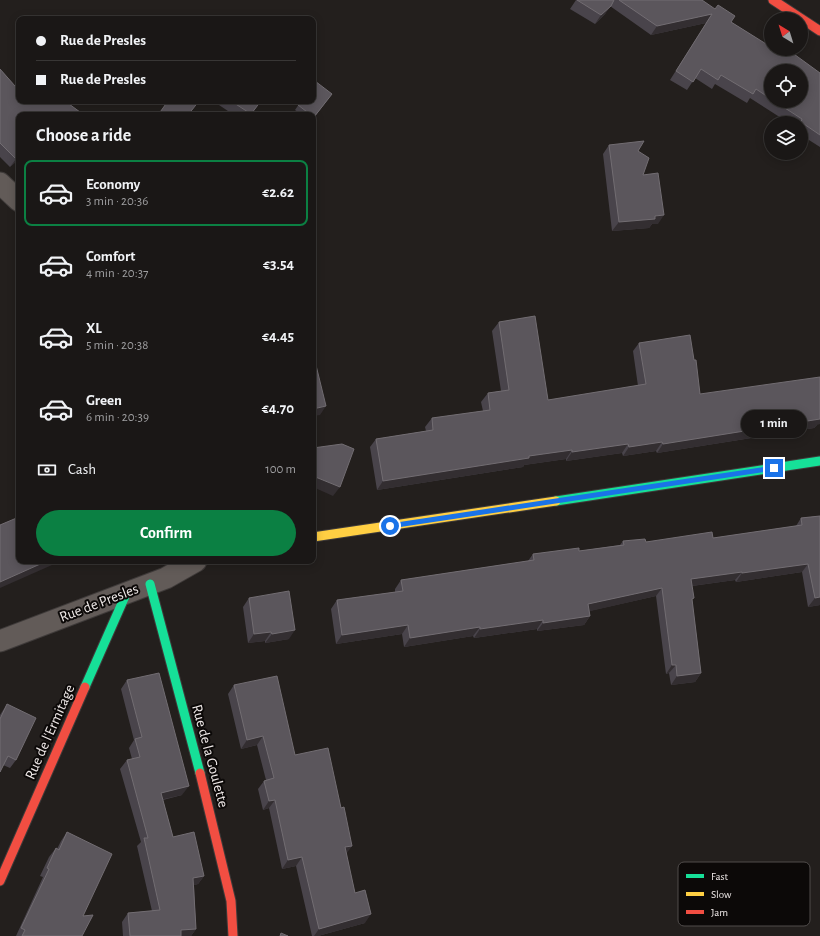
<!DOCTYPE html>
<meta charset="utf-8">
<style>
body{margin:0;font-family:"Alegreya Sans",sans-serif;background:#272423;color:#f1f3f6;height:100vh;display:flex;flex-direction:column;font-size:15px;white-space:nowrap}
*{box-sizing:border-box;margin:0}
p{font-size:13px;color:#9f9fa1}
.icon{flex:none;width:22px;height:22px;fill:none;stroke:currentColor;stroke-width:2;stroke-linecap:round;stroke-linejoin:round}
.map{position:relative;flex:1;overflow:hidden}
.details{position:absolute;left:16px;top:112px;width:300px;height:452px;display:flex;flex-direction:column;background:#1a1716;border-radius:8px;box-shadow:0 2px 10px #0003,0 0 0 1px #383635}
.details>*{flex:none}
.banner{position:absolute;left:16px;top:16px;width:300px;height:88px;border-radius:8px;box-shadow:0 2px 10px #0003,0 0 0 1px #383635;display:grid;align-content:center;height:88px;padding:0 20px;background:#1a1716}
.needle{width:26px;rotate:322deg}
.fabs{position:absolute;left:764px;top:12px;display:grid;gap:8px}
.fabs a{display:grid;place-items:center;width:44px;height:44px;border-radius:50%;background:#1a1716;box-shadow:0 2px 10px #0003,0 0 0 1px #383635;font-size:20px}
.end{position:absolute;width:18px;height:18px;margin:-9px;border:5px solid #1a73e8;background:#fff;box-shadow:0 0 0 2px #fff}
.from{border-radius:50%}
.bubble{position:absolute;height:28px;border-radius:14px;background:#1a1716;box-shadow:0 2px 10px #0003,0 0 0 1px #383635;font-size:13px;font-weight:700;line-height:28px;text-align:center}
.banner b{display:flex;align-items:center;gap:14px;height:38px;font-size:15px}
.banner b+b{border-top:1px solid #383635}
.banner i{width:10px;height:10px;background:#f1f3f6}
ul{padding:0;list-style:none}
li{display:flex;align-items:center;gap:12px;height:66px;margin:0 8px 6px;padding:0 12px;border:2px solid transparent;border-radius:8px}
li div{flex:1}
li b{display:block;font-size:15px}
li em{font-style:normal;font-weight:700}
li.on{border-color:#0b8043}
li>.icon{width:36px;height:36px;stroke-width:1.5}
h2{padding:0 20px;font-size:18px;line-height:48px}
.pay{display:flex;align-items:center;gap:10px;height:44px;padding:0 20px;font-size:15px}
.pay p{margin-inline-start:auto}
.action{display:flex;gap:8px;margin-top:auto;padding:8px 20px}
.action a{flex:1;height:46px;border-radius:24px;background:#0b8043;color:#fff;font-size:16px;font-weight:700;line-height:46px;text-align:center}
.map>svg:first-child{display:block}
</style>
<div class="map">
<svg width="820" height="936" viewBox="0 0 820 936">
<rect width="100%" height="100%" fill="#231f1d"/>
<g fill="none" stroke-linecap="round" stroke-linejoin="round">
<g stroke="#3f3b3a" stroke-width="23">
<path id="street" d="M0 183 19 201
M0 641 166 578 196 561"/>
</g>
<g stroke="#3f3b3a" stroke-width="11">
<path id="fast" d="M556 501 820 461
M150 584 200 773
M85 687 126 594"/>
</g>
<g stroke="#3f3b3a" stroke-width="11">
<path id="slow" d="M313 537 556 501"/>
</g>
<g stroke="#3f3b3a" stroke-width="11">
<path id="jam" d="M773 0 820 31
M200 773 231 901 233 936
M0 881 85 687"/>
</g>
<use href="#street" stroke="#625b58" stroke-width="21"/>
<use href="#fast" stroke="#16e098" stroke-width="9"/>
<use href="#slow" stroke="#ffcf43" stroke-width="9"/>
<use href="#jam" stroke="#f24e42" stroke-width="9"/>
</g>
<path fill="#49444b" fill-rule="evenodd" d="M576 0H702L731 22 771 47 820 73V147L801 135V123H789L750 98 747 103 715 84 712 89 695 78 687 90 670 80 706 23 651 35 610 6 605 14 595 24 570 9ZM771 71 801 101H771Z
M0 69 15 86 19 115V159L10 167 0 157Z
M332 94 313 119V115H302L295 110 301 101Z
M213 101H261L251 115H234Z
M609 145 638 151 643 175 658 224H652L649 228 612 231 603 154Z
M499 322 548 400 638 386 633 351 639 343 694 360 700 394 817 425 814 428 657 453 656 451 623 456 622 453 566 461V459L524 465 523 467 377 490 370 447 376 439 426 431 425 427 432 418 483 411 481 402 488 393 501 391 492 331Z
M820 516V605L808 607 802 572 736 582 735 580 692 586V601L701 673 695 682 671 685 669 673 666 674 656 596 589 611 590 616 584 625 537 631V629L474 638 473 636 404 647 402 634 336 644 331 609 337 600 395 592V589L401 580 528 561 533 554 579 551 620 545 623 541 646 542 713 538 796 526 801 518Z
M249 598 289 639 265 643V641L248 643 243 607Z
M127 680 182 795 163 800 173 837 204 876 198 884 194 885 196 929 191 936H123L122 922 128 913 152 911 137 846 141 842 120 769 127 760 132 759 129 748 134 740 121 689Z
M234 685 341 808 352 846 346 853 355 893 365 923 318 936H312L296 866 282 869 269 808 263 810 258 789 264 781 266 780 257 745 241 749 228 694Z
M7 704 16 760 10 768 3 765 0 772V715Z
M67 832 83 916 82 936H16L43 877 40 876 49 857 56 848 57 849 61 841Z"/>
<path fill="#332e31" d="M611 6 605 14 595 24 601 15Z
M712 14 706 23 651 35 657 26Z
M19 156V159L10 167 16 159Z
M664 215 658 224H652L649 228 612 231 619 222Z
M326 406 320 415 313 416V409Z
M820 417V424L817 425 814 428 657 453 663 444Z
M662 442 656 451 623 456 629 447Z
M628 444 622 453 566 461 572 452Z
M572 450 566 459 524 465 523 467 377 490 383 481 529 456Z
M313 476 340 487 333 496 313 487Z
M47 561H61L0 588V582Z
M808 564 802 572 736 582 742 573Z
M742 572 735 580 684 587 691 579Z
M662 588 656 596 582 613 588 604Z
M820 597V605L808 607 815 598Z
M590 616 584 625 537 631 543 623Z
M543 620 537 629 474 638 480 629Z
M408 625 402 634 336 644 342 635Z
M480 627 473 636 404 647 410 638Z
M295 630 289 639 265 643 272 634Z
M271 632 265 641 248 643 254 634Z
M672 665H676L669 673 666 674Z
M701 673 695 682 671 685 677 676Z
M263 736 257 745 241 749 247 740Z
M189 786 182 795 155 801 161 793Z
M275 800 269 808 263 810 269 801Z
M352 846 346 854 345 847Z
M302 857 296 866 282 869 288 860Z
M204 876 198 884 187 887 193 878Z
M371 914 365 923 318 936H314L319 929Z
M196 929 191 936H176L181 930Z"/>
<path fill="#5b565c" stroke="#726d72" d="M577 0H614L611 6 601 15Z
M619 0H702L715 9 718 5 735 16 731 22 771 47V49H787L820 73V135L801 122 802 119 774 101H801V71H771V99L756 89 753 94 721 75 718 80 701 69 693 82 676 71 712 14 657 26Z
M0 69 15 86 19 80V101H65L84 115H19V156L16 159 0 143Z
M315 81 332 94 314 117 313 116V115H311L298 105 301 101H313V84Z
M168 101H199L188 115H158Z
M231 101H261L251 114Z
M644 141 638 151 649 158 643 175 658 173 664 215 655 216V219L619 222 609 145Z
M535 316 548 400 646 384 639 343 690 335 694 360H696L700 394 820 377V419L663 444 662 442 629 447 628 444 572 452V450L529 456V458L383 481 376 439 433 430 432 418 490 410 488 393 509 390 499 322Z
M313 353 326 406 313 409Z
M342 444 354 449 340 487 313 476V473L315 468 313 467V448Z
M820 516V597L815 598 808 564 742 573V572L691 579 694 598 692 599 701 673 677 676 676 665H672L662 588 588 604 590 616 543 623V620L480 629V627L410 638 408 625 342 635 337 600 403 591 401 580 534 560 533 554 579 548V551L624 545 623 541 645 539 646 542 712 532 713 538 802 525 801 518Z
M19 517V561H47L0 582V525Z
M289 591 295 630 272 634 271 632 254 634 249 598Z
M159 673 189 786 161 793 173 837 194 832 204 876 193 878 196 929 181 930V936H130L128 913 160 910 144 838H148L127 760 140 757 135 739 142 737 127 680Z
M277 676 295 755 328 748 341 808 344 807 352 846 345 847 355 893 365 890 371 914 319 929 302 857 288 860 275 800 269 801 264 781 274 778 263 736 247 740 234 685Z
M7 704 36 718 16 760 8 756 0 772V719Z
M67 832 112 854 83 916 93 915 82 936H22L25 930 21 928 49 869 47 868 56 848 59 850Z
M281 933 288 936H280Z"/>
<g fill="none" stroke-linecap="round" stroke-linejoin="round">
<path stroke="#1a73e8" stroke-width="5" d="M390 526 774 468"/>
</g>
<g text-anchor="middle" dominant-baseline="central" stroke-width="4" stroke-linejoin="round" paint-order="stroke">
<g font-size="15" fill="#efe9e8" stroke="#0c0908">
<text transform="translate(99 603) rotate(-21)">Rue de Presles</text>
<text transform="translate(50 732) rotate(-66)">Rue de l'Ermitage</text>
<text transform="translate(210 756) rotate(75)">Rue de la Goulette</text>
</g>
</g>
<rect x="678" y="862" width="132" height="64" rx="6" fill="#0c0908" stroke="#504c4b" stroke-width="1"/>
<rect x="686" y="874" width="18" height="4" fill="#16e098"/>
<rect x="686" y="892" width="18" height="4" fill="#ffcf43"/>
<rect x="686" y="910" width="18" height="4" fill="#f24e42"/>
<g font-size="11" fill="#efe9e8">
<text x="711" y="880">Fast</text>
<text x="711" y="898">Slow</text>
<text x="711" y="916">Jam</text>
</g>
</svg>
<div class="fabs">
<a><svg class="needle" viewBox="-14 -14 28 28"><path d="M0-13l5 13h-10z" fill="#e53935"/><path d="M0 13l5-13h-10z" fill="#9f9fa1"/></svg></a>
<a><svg class="icon" aria-label="locate" viewBox="0 0 24 24"><circle cx="12" cy="12" r="6"/><path d="M12 2v4M12 18v4M2 12h4M18 12h4"/></svg></a>
<a><svg class="icon" aria-label="layers" viewBox="0 0 24 24"><path d="M12 4l9 5-9 5-9-5zM3 14l9 5 9-5"/></svg></a>
</div>
<i class="end from" style="left:390px;top:526px"></i>
<i class="end" style="left:774px;top:468px"></i>
<div class="bubble" style="left:741px;top:410px;width:66px">1 min</div>
<div class="banner">
<b><i class="from"></i>Rue de Presles</b>
<b><i></i>Rue de Presles</b>
</div>
<section class="details">
<h2>Choose a ride</h2>
<ul>
<li class="on"><svg class="icon" aria-label="car" viewBox="0 0 24 24"><path d="M5 17H2v-5l4-1 3-4h7l3 4 3 1v5h-3M9 17h6M6 11h13"/><circle cx="7" cy="17" r="2"/><circle cx="17" cy="17" r="2"/></svg><div><b>Economy</b><p>3 min · 20:36</p></div><em>€2.62</em></li>
<li><svg class="icon" aria-label="car" viewBox="0 0 24 24"><path d="M5 17H2v-5l4-1 3-4h7l3 4 3 1v5h-3M9 17h6M6 11h13"/><circle cx="7" cy="17" r="2"/><circle cx="17" cy="17" r="2"/></svg><div><b>Comfort</b><p>4 min · 20:37</p></div><em>€3.54</em></li>
<li><svg class="icon" aria-label="car" viewBox="0 0 24 24"><path d="M5 17H2v-5l4-1 3-4h7l3 4 3 1v5h-3M9 17h6M6 11h13"/><circle cx="7" cy="17" r="2"/><circle cx="17" cy="17" r="2"/></svg><div><b>XL</b><p>5 min · 20:38</p></div><em>€4.45</em></li>
<li><svg class="icon" aria-label="car" viewBox="0 0 24 24"><path d="M5 17H2v-5l4-1 3-4h7l3 4 3 1v5h-3M9 17h6M6 11h13"/><circle cx="7" cy="17" r="2"/><circle cx="17" cy="17" r="2"/></svg><div><b>Green</b><p>6 min · 20:39</p></div><em>€4.70</em></li>
</ul>
<div class="pay"><svg class="icon" aria-label="cash" viewBox="0 0 24 24"><path d="M3 7h18v10H3z"/><circle cx="12" cy="12" r="2"/></svg>Cash<p>100 m</p></div>
<div class="action"><a>Confirm</a></div>
</section>
</div>
